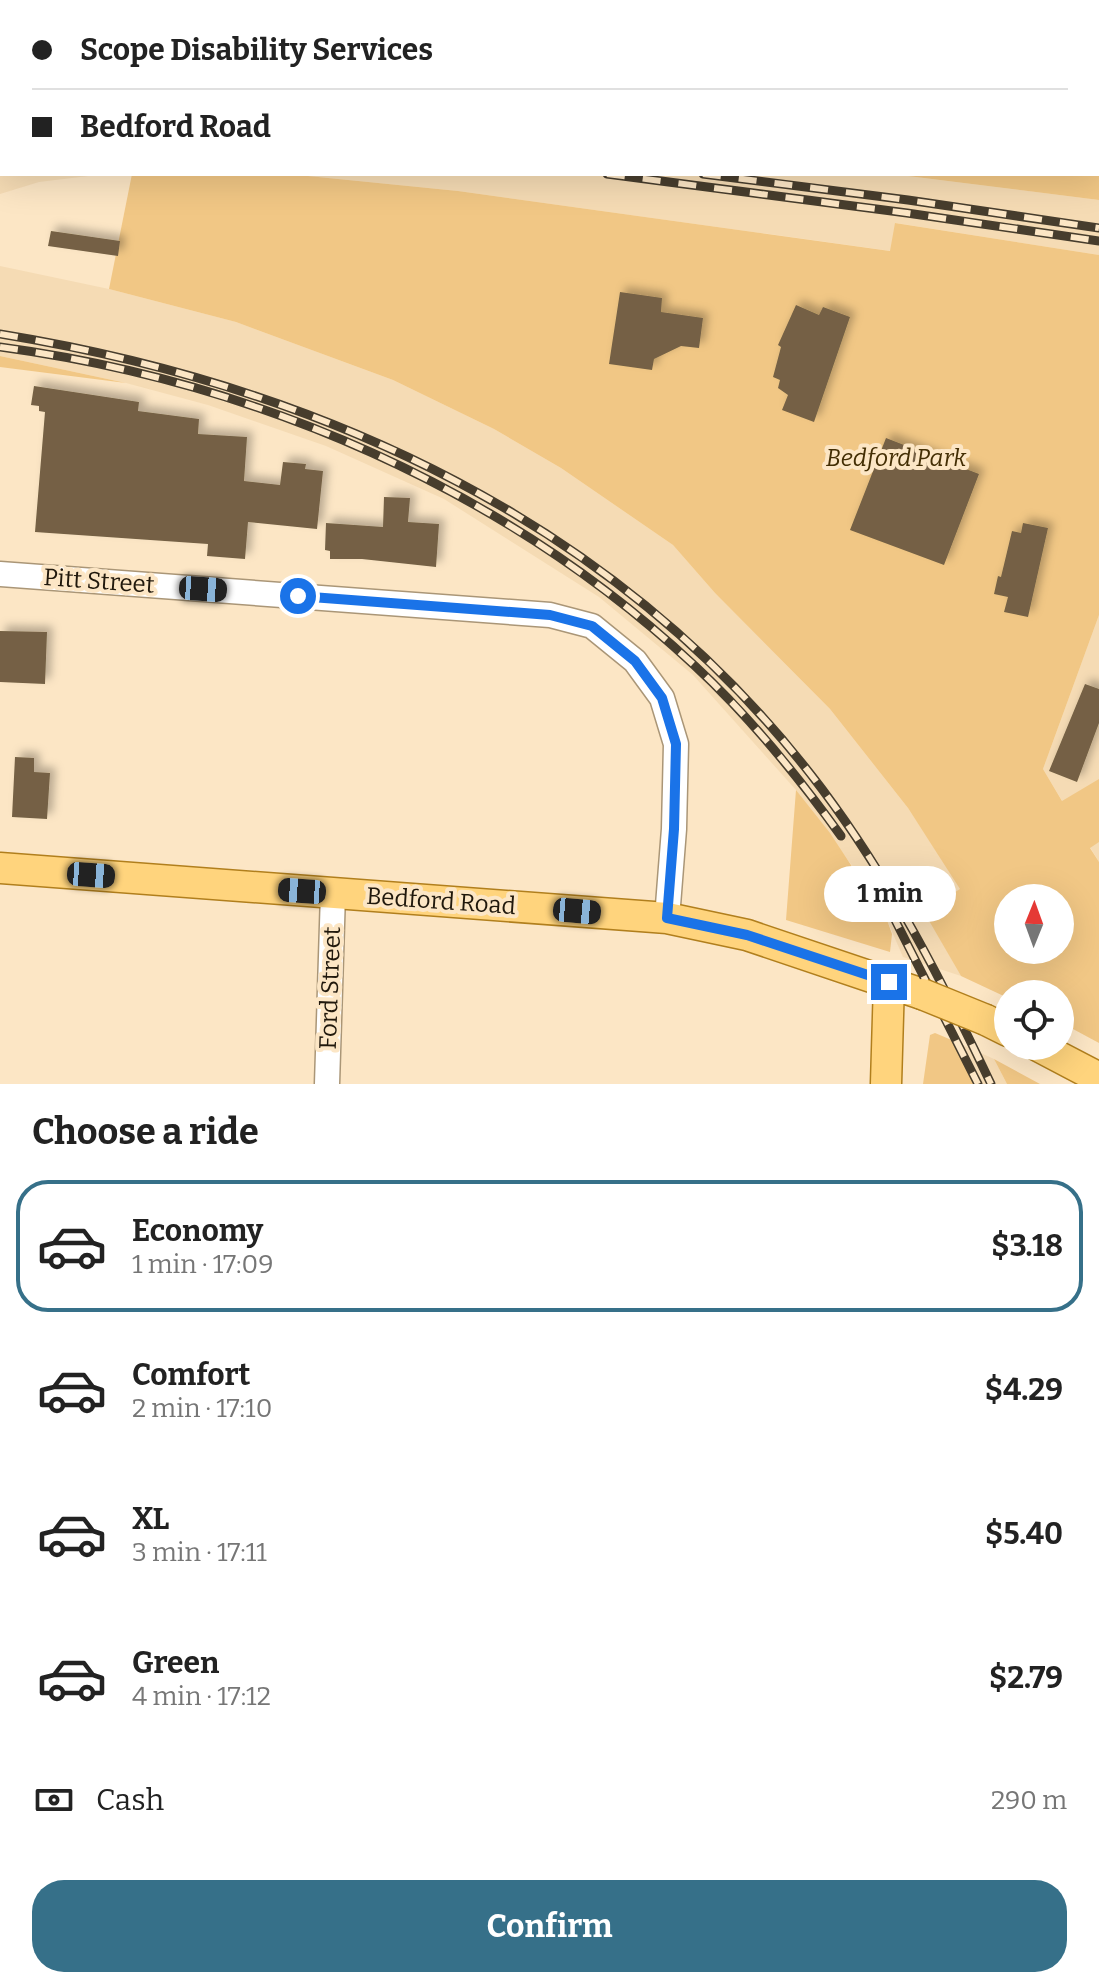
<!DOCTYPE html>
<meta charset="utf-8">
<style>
body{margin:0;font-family:Bitter,serif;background:#f6f6f6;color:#222;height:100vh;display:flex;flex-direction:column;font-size:30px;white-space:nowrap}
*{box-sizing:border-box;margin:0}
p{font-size:26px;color:#767676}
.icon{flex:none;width:44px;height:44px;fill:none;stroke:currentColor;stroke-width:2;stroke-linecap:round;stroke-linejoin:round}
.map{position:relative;height:1084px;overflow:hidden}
.side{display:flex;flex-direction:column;background:#fff;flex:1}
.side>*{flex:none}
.top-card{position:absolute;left:0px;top:0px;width:1100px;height:176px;box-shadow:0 8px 32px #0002;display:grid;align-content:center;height:176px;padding:0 32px;background:#fff}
.needle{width:52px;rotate:1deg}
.tools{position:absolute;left:994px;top:884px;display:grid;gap:16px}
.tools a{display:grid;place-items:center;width:80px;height:80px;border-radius:50%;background:#fff;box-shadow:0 8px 32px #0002;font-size:40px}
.end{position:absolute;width:36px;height:36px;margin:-18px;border:10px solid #1a73e8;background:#fff;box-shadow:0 0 0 4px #fff}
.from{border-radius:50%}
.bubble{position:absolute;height:56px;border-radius:28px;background:#fff;box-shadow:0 8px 32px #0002;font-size:26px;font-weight:700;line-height:56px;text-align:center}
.car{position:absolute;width:24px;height:48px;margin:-24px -12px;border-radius:10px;box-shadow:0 0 6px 2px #0007;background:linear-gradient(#222 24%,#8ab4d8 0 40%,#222 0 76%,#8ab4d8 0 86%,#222 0)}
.top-card b{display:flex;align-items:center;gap:28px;height:76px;font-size:30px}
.top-card b+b{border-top:2px solid #e0e0e0}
.top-card i{width:20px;height:20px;background:#222}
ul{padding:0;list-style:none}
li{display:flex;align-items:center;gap:24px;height:132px;margin:0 16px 12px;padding:0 16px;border:4px solid transparent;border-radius:32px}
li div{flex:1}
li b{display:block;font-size:30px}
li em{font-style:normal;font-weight:700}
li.on{border-color:#367089}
li>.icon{width:72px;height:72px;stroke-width:1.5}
h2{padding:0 32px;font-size:36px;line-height:96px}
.pay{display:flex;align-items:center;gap:20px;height:88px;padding:0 32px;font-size:30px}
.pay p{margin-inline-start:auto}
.button{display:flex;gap:16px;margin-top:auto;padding:16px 32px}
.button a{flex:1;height:92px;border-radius:32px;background:#367089;color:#fff;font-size:32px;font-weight:700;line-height:92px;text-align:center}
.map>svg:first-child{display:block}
</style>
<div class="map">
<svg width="1099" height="1084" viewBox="0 0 1099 1084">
<defs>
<filter id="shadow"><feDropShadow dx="5.5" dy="-5.5" stdDeviation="4" flood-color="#0004"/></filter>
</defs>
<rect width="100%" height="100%" fill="#fce6c5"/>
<path fill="#f5dbb4" d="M0 0H393L394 2H2L0 126Z
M0 129H2V174H105L39 182 0 194Z
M288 174H892L1099 200V255L896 223 891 251 458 191Z
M0 266 109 289 236 322 393 380 494 429 561 468 673 545 715 593 830 709 908 808 961 889 925 912 961 976 903 957 887 920 859 875 796 790 693 675 599 597 444 499 326 446 208 405 126 383 0 356Z
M1099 615V862L1043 769Z
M954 1041 994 1059 1007 1084H974Z"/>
<path fill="#f1c785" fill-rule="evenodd" d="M393 0H1099V200L892 174H1098V2Z
M132 174H288L458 191 890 251 895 223 1099 255V615L1043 769 1062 801 1099 779V842L1090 848 1099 862V1043L1060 1022V994H1008V998L961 976 924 912 960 889 908 808 830 709 715 593 673 545 561 468 494 429 393 380 236 322 109 289ZM1008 898H1060V950H1008Z
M0 356 126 383 0 367Z
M796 790 830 833 887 920 892 934 890 952 786 920Z
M935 1033 954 1041 974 1084H923L930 1035Z
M994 1059 1040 1084H1007Z"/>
<path fill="#f0b95c" d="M811 0H1011L1016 2H815Z"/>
<path fill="#746144" filter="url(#shadow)" d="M51 231 120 241 118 256 48 246Z
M620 292 662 298 661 312 703 318 699 348 681 346 654 359 652 370 609 364Z
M796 305 819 315 823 307 850 317 814 422 782 410 788 395 778 388 780 380 773 377 781 347 778 345Z
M34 386 139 402 138 411 199 419 198 434 247 437 244 481 280 485 283 462 306 464 305 469 323 471 317 529 248 522 245 559 207 556 208 544 35 532 45 412 39 411V406L31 405Z
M886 438 979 474 944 565 850 530Z
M384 497 410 498 408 522 439 524 436 567 362 559H330V551L325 550 326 523 383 527Z
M1023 523 1048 528 1028 617 1004 612 1008 597 994 594 998 576 1001 577 1012 531 1021 533Z
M0 631 47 632 45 684 0 682Z
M1085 684 1099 689V723L1077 782 1049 771Z
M15 757 34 758V772L50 773 47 819 12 817Z"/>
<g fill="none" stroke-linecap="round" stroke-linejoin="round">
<g stroke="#aa9677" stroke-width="27">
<path id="minor" d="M0 574 550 615 592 626 635 661 662 698 676 744 674 829 667 918
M327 1084 333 893"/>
</g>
<g stroke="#b17f1d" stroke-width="33">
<path id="major" d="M0 868 667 918 747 935 922 994
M986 1020 1008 1031
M1038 1046 1099 1078
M886 1084 889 982"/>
</g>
<use href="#minor" stroke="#fff" stroke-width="24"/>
<use href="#major" stroke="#ffd47d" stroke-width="30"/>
<g stroke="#473d2d" stroke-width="9">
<path id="rail" d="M0 139H2
M607 174 907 213 1099 241
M703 174 908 200 1099 228
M0 334C321 386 622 523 822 789 891 881 942 981 991 1084
M0 347C255 381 506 489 695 666 749 716 797 775 841 836
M891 912 978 1084"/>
</g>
<use href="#rail" stroke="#fce6c5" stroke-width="6" stroke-dasharray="18" stroke-linecap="butt"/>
<g stroke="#b17f1d" stroke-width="33" stroke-linecap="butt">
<path id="major-bridge" d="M922 994 986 1020"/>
</g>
<use href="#major-bridge" stroke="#ffd47d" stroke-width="30"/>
</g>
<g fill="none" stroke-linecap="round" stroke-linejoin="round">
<path stroke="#1a73e8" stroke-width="10" d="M298 596 550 615 592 626 635 661 662 698 676 744 674 829 667 918 747 935 889 982"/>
</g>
<g text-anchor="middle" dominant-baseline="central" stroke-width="8" stroke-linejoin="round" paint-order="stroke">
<g font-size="24" font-style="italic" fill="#432e04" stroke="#fce6c5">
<text x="896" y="458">Bedford Park</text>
</g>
<g font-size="24" fill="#20180c" stroke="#fce6c5">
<text transform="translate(99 581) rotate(4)">Pitt Street</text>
<text transform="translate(441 901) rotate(4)">Bedford Road</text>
<text transform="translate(330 988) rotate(-88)">Ford Street</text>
</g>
</g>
</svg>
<div class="tools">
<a><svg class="needle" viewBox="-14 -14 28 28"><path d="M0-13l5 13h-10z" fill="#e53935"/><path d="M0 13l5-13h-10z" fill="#767676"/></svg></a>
<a><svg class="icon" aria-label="locate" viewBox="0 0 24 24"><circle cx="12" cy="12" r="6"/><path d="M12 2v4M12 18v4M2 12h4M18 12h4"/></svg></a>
</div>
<i class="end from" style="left:298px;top:596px"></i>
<i class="end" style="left:889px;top:982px"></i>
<div class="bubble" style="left:824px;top:866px;width:132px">1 min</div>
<i class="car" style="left:203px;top:589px;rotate:94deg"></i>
<i class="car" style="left:91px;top:875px;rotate:94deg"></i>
<i class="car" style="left:302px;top:891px;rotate:274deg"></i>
<i class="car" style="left:577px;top:911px;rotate:95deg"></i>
<div class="top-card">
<b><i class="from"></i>Scope Disability Services</b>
<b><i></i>Bedford Road</b>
</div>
</div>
<section class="side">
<h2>Choose a ride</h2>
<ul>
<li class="on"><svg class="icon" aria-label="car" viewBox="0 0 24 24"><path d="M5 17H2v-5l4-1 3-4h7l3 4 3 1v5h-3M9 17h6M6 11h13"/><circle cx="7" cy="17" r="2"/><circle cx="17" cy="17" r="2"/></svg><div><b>Economy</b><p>1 min · 17:09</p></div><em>$3.18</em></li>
<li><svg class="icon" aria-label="car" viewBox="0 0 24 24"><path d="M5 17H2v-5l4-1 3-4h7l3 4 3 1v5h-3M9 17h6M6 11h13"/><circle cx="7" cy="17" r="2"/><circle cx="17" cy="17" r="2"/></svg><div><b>Comfort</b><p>2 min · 17:10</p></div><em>$4.29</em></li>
<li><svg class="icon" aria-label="car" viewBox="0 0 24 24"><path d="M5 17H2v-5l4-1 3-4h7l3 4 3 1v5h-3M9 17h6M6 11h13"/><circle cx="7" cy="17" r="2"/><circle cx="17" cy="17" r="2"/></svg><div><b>XL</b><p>3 min · 17:11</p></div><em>$5.40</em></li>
<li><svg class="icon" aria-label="car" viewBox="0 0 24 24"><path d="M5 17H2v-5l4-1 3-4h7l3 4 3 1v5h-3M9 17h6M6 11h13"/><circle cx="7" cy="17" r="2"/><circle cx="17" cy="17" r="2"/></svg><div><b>Green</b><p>4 min · 17:12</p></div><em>$2.79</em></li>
</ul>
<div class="pay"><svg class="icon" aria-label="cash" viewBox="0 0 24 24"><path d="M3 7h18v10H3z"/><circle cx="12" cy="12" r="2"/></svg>Cash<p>290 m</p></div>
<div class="button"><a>Confirm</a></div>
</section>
